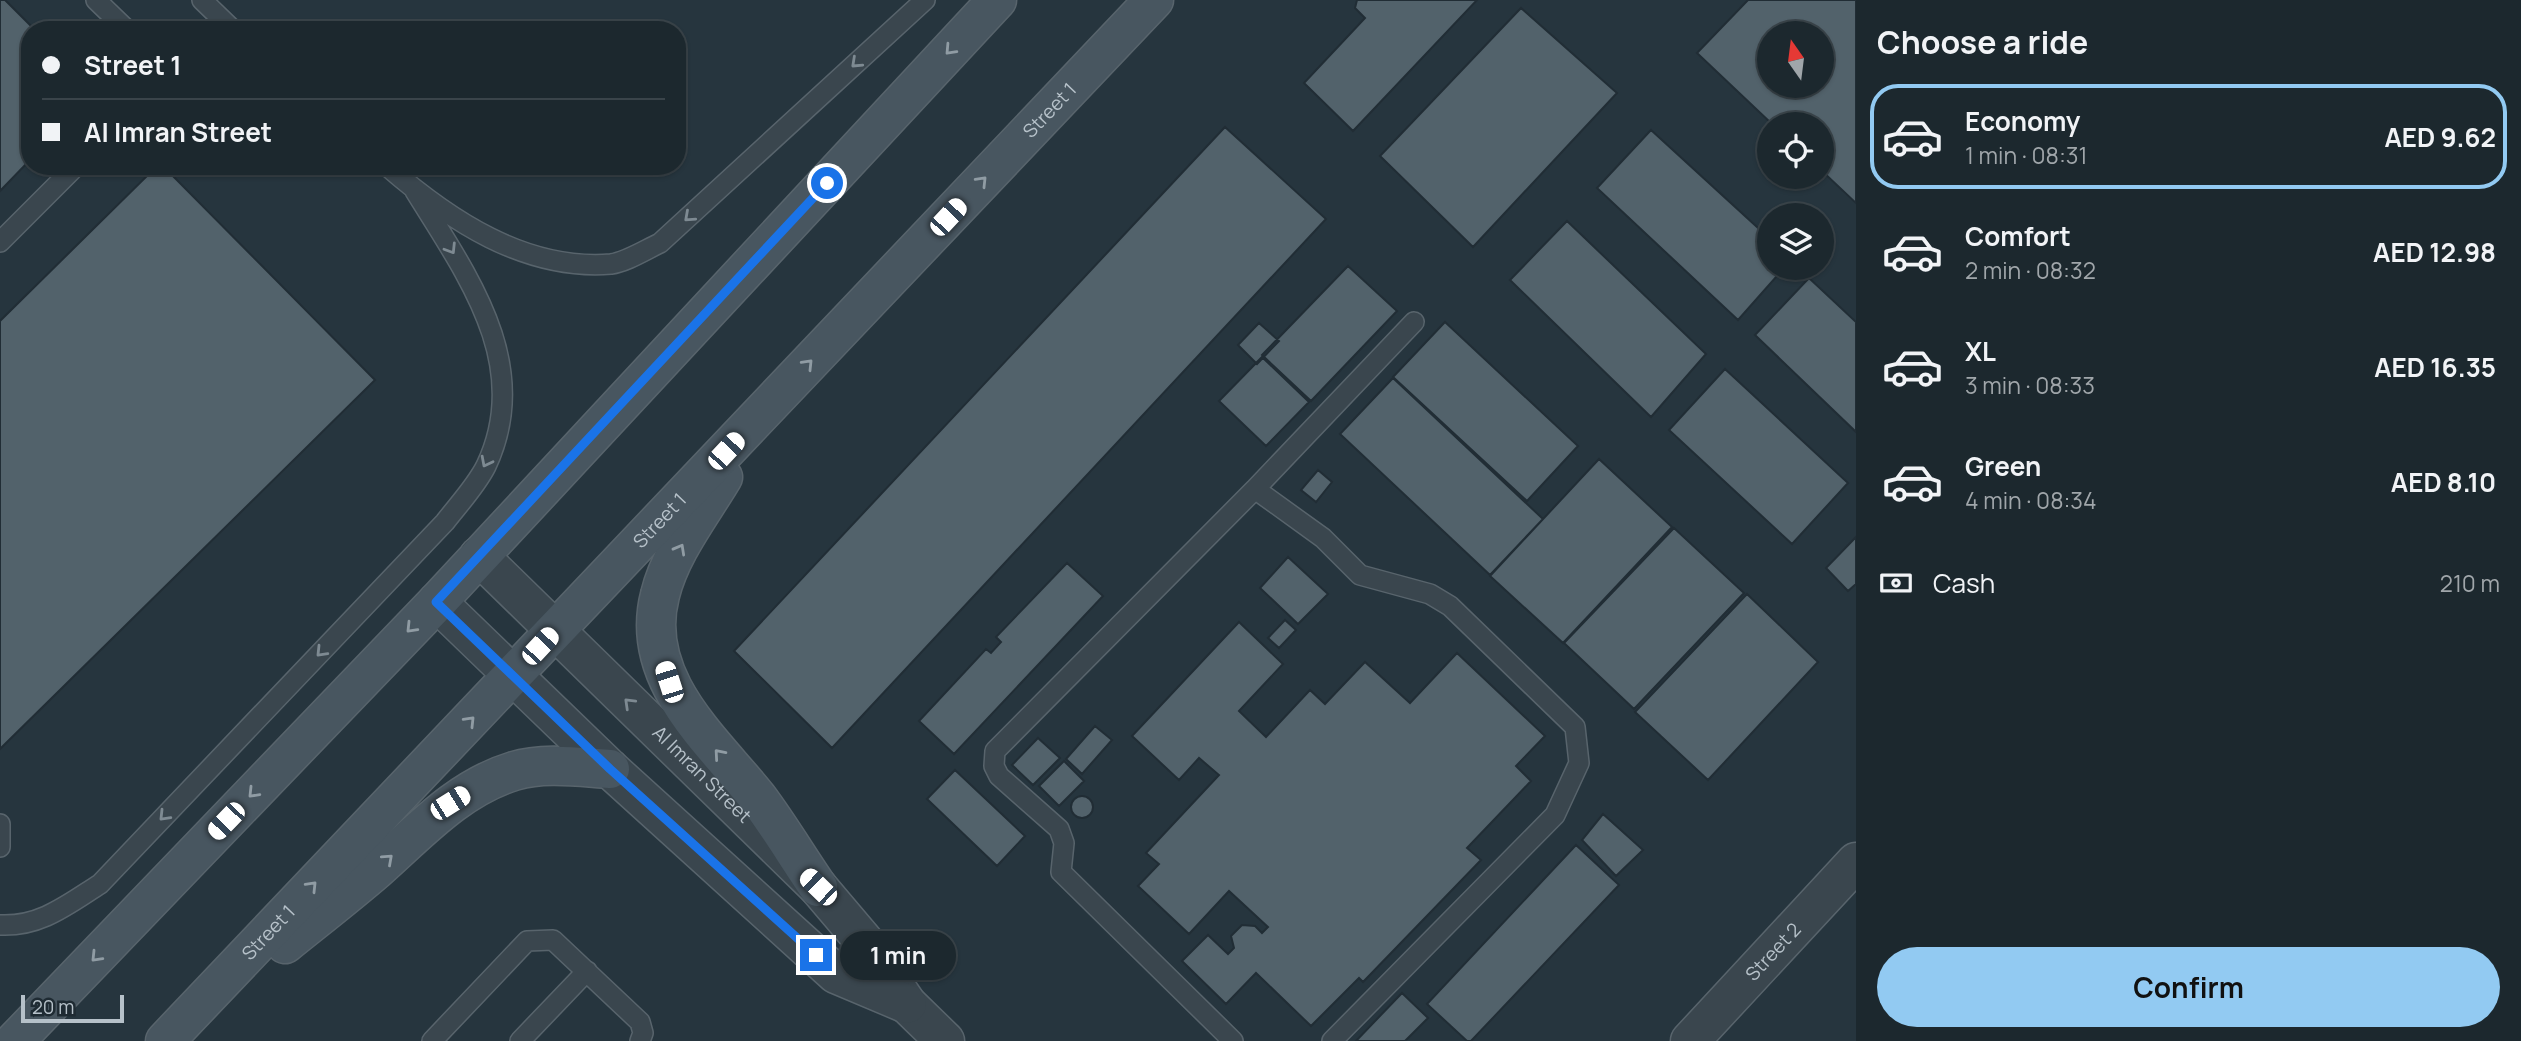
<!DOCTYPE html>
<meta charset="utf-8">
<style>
body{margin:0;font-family:Manrope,sans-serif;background:#253036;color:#f1f3f6;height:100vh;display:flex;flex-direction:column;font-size:26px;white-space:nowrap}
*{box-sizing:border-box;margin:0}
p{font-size:23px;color:#a0a6aa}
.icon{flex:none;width:38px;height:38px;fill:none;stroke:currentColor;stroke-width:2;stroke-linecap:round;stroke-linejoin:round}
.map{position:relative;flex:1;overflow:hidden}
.side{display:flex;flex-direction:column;background:#1c282e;width:665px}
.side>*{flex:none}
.hud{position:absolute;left:21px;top:21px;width:665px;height:154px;border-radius:28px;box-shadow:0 2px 5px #0004,0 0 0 2px #3a444a;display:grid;align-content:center;height:154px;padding:0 21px;background:#1c282e}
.needle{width:46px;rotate:346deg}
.fabs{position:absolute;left:1757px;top:21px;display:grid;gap:14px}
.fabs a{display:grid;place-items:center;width:77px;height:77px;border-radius:50%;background:#1c282e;box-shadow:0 2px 5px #0004,0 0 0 2px #3a444a;font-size:35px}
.scale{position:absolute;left:21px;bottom:18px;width:103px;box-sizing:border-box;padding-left:7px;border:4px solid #b6c1c9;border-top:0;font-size:19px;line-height:24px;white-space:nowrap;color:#b6c1c9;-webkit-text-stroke:5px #1f2b33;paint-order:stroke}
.end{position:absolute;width:32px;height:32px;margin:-16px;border:9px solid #1a73e8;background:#fff;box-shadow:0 0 0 4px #fff}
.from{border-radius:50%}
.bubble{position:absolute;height:49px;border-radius:24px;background:#1c282e;box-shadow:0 2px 5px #0004,0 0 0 2px #3a444a;font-size:23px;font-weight:700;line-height:49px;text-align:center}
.car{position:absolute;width:21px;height:42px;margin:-21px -10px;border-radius:9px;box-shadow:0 0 5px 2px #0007;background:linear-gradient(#fff 24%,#345 0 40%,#fff 0 76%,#345 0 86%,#fff 0)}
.hud b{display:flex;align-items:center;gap:24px;height:66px;font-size:26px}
.hud b+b{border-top:2px solid #3a444a}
.hud i{width:18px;height:18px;background:#f1f3f6}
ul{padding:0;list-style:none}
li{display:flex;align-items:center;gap:21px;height:105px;margin:0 14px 10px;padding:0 7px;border:4px solid transparent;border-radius:28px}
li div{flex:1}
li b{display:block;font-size:26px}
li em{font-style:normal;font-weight:700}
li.selected{border-color:#92caf2}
li>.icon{width:63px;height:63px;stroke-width:1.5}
h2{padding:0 21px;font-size:32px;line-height:84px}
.pay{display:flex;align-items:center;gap:18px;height:77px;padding:0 21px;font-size:26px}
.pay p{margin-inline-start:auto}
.button{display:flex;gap:14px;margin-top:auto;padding:14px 21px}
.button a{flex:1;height:80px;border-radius:42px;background:#92caf2;color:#111;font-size:28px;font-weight:700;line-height:80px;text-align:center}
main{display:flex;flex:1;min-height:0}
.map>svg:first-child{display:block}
</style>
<main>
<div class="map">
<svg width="1856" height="1041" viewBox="0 0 1856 1041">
<rect width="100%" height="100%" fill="#26353e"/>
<path fill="#52626b" stroke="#212d35" stroke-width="2" fill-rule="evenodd" d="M0 0H5L35 30H30V160L0 191Z
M1357 0H1477L1353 131 1304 83 1365 18 1355 8Z
M1748 0H1856V203L1822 171V124H1772L1697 53ZM1769 33H1822V86H1769Z
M1521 8 1617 93 1473 247 1380 156Z
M1225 127 1326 219 832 748 734 651Z
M1651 130 1769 238V268H1784L1738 320 1597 188Z
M157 166H163L375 380 0 749V321Z
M1567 221 1706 354 1651 417 1510 280Z
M1348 266 1397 311 1311 401 1262 355Z
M1809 278 1856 322V432L1755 335Z
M1445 322 1578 446 1527 501 1393 377Z
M1259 323 1279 341 1257 364 1238 345Z
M1262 357 1309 402 1266 446 1219 401Z
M1725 369 1848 483 1792 544 1669 430Z
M1393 378 1543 519 1490 575 1340 434Z
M1599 459 1672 527 1563 643 1490 576Z
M1318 470 1332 482 1316 502 1301 490Z
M1674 528 1744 593 1634 709 1564 643Z
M1856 537V584L1848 591 1826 568Z
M1288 557 1328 594 1298 624 1260 588Z
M1067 563 1103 596 954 754 919 721 986 649 991 653 1001 642 996 637Z
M1747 594 1818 662 1708 780 1635 712Z
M1285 620 1296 630 1279 648 1268 638Z
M1239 622 1283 664 1239 711 1266 737 1310 690 1325 704 1365 662 1410 703 1457 653 1545 736 1516 766 1531 781 1467 848 1481 860 1363 982 1359 978 1311 1026 1256 973 1226 1004 1182 961 1208 935 1228 954 1234 948 1231 936 1242 925 1255 926 1262 933 1268 927 1229 891 1189 934 1138 886 1159 864 1146 853 1219 775 1199 758 1179 780 1132 736Z
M1095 726 1112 740 1082 774 1066 759Z
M1038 738 1060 758 1033 785 1012 765Z
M1064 761 1084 781 1059 806 1039 786Z
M955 770 1025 836 997 866 927 799Z
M1071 807a11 11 0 1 1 22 0a11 11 0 1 1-22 0Z
M1603 814 1643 850 1616 876 1582 840Z
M1576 845 1619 885 1471 1041H1467L1427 1004Z
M1402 993 1428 1018 1405 1041H1356Z"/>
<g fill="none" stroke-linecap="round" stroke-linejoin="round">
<g stroke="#58646c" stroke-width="22">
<path id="lane" d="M96 0 127 30
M202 0 233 30
M387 166C449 220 525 271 611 264 626 262 645 250 660 243L925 0
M0 242 76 166
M1255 489 1414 322
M0 824V847
M0 925C40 927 67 905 100 884L445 522C458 505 476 486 486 466 534 365 467 275 415 191
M432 1041 527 941 553 940 640 1022 643 1033 640 1041
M520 1041 587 971
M1233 1041 1061 872 1064 843 1059 829 999 776 994 766 995 751 1255 489 1323 538 1360 575 1430 594 1450 606 1575 727 1579 763 1555 815 1332 1041"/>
</g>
<g stroke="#58646c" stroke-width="41">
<g id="street">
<path id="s1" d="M479 556 818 887 868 946 907 1004 945 1041"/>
<path d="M437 602 610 769 836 974 907 1004"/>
<path id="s2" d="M1690 1041 1856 862"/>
</g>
</g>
<g stroke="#58646c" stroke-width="41">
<g id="secondary">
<path d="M723 477C701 514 670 553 660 595 638 679 712 740 758 798 779 826 798 858 818 887"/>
<path d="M285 944C316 919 347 895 376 870 419 832 458 788 514 771 544 762 578 767 610 769"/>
<path d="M15 1041 437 602 997 0"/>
<path id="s3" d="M165 1041 1154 0"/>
</g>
</g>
<use href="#lane" stroke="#3a464e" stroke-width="19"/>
<use href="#street" stroke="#3a464e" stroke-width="38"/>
<use href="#secondary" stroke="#485660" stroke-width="38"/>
</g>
<defs><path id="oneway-chevron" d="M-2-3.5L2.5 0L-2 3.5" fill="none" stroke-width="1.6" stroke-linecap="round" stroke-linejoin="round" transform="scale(1.75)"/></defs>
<g stroke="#909ca4">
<use href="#oneway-chevron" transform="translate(950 50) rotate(133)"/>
<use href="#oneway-chevron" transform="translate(982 181) rotate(-46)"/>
<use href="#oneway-chevron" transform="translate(808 364) rotate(-46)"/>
<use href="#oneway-chevron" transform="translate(680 549) rotate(-61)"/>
<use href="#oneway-chevron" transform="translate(411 628) rotate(134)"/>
<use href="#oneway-chevron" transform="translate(470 721) rotate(-46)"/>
<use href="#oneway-chevron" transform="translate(719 754) rotate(-131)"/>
<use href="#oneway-chevron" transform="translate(253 793) rotate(134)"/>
<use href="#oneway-chevron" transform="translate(388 859) rotate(-42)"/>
<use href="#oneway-chevron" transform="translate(312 886) rotate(-46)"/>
<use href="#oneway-chevron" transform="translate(96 957) rotate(134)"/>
</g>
<g stroke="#7e8a92">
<use href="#oneway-chevron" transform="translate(856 63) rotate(137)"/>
<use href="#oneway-chevron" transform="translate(689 217) rotate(138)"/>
<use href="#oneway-chevron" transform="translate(451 249) rotate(58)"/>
<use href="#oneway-chevron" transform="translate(486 462) rotate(117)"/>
<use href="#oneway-chevron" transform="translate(321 652) rotate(134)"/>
<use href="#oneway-chevron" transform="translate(629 703) rotate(-136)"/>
<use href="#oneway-chevron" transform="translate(164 816) rotate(134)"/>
</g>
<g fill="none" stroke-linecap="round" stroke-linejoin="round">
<path stroke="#1a73e8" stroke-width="9" d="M816 955 610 769 436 602 827 183"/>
</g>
<g text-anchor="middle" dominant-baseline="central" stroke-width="5" stroke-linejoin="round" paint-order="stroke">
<g font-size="19" fill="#b6c1c9" stroke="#1f2b33">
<text stroke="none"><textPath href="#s3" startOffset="1284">Street 1</textPath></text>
<text stroke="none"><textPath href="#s3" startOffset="718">Street 1</textPath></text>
<text stroke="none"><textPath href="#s1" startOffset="312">Al Imran Street</textPath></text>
<text stroke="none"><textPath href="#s3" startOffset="150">Street 1</textPath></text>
<text stroke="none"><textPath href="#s2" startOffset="122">Street 2</textPath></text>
</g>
</g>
</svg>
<div class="fabs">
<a><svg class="needle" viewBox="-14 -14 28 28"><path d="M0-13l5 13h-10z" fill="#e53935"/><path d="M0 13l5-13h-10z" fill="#a0a6aa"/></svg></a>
<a><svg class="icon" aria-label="locate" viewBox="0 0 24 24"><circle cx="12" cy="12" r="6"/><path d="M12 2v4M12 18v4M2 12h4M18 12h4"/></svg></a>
<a><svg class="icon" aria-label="layers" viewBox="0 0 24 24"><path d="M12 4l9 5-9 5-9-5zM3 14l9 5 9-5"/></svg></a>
</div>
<div class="scale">20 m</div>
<i class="end from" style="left:827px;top:183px"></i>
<i class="end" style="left:816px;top:955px"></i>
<div class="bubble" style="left:840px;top:931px;width:116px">1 min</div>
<i class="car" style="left:948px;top:217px;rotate:43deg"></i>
<i class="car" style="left:726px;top:451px;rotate:43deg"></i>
<i class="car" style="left:540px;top:646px;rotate:43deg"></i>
<i class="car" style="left:669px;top:682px;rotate:342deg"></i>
<i class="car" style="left:450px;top:803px;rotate:58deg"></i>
<i class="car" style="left:226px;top:821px;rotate:224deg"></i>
<i class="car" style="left:818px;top:887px;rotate:314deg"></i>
<div class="hud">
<b><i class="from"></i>Street 1</b>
<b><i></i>Al Imran Street</b>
</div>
</div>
<section class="side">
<h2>Choose a ride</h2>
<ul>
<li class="selected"><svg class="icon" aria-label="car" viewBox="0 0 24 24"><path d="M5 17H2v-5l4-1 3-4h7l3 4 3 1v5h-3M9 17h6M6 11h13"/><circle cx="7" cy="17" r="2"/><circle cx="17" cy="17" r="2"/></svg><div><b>Economy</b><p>1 min · 08:31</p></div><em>AED 9.62</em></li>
<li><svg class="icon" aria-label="car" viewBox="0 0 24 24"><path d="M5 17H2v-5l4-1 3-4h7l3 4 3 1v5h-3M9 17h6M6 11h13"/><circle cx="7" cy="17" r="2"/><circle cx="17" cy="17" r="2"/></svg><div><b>Comfort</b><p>2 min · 08:32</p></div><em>AED 12.98</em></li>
<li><svg class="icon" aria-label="car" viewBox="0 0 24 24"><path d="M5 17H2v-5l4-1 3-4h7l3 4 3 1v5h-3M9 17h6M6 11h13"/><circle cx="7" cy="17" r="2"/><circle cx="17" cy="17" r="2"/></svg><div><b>XL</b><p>3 min · 08:33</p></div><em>AED 16.35</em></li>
<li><svg class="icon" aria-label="car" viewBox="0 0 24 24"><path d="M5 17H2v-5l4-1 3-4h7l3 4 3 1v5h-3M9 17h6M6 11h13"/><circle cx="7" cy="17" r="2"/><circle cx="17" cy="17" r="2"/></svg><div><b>Green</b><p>4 min · 08:34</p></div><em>AED 8.10</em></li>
</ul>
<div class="pay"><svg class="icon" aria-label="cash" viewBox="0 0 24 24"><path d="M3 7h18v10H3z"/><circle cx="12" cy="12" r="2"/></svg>Cash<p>210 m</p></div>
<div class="button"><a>Confirm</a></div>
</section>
</main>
